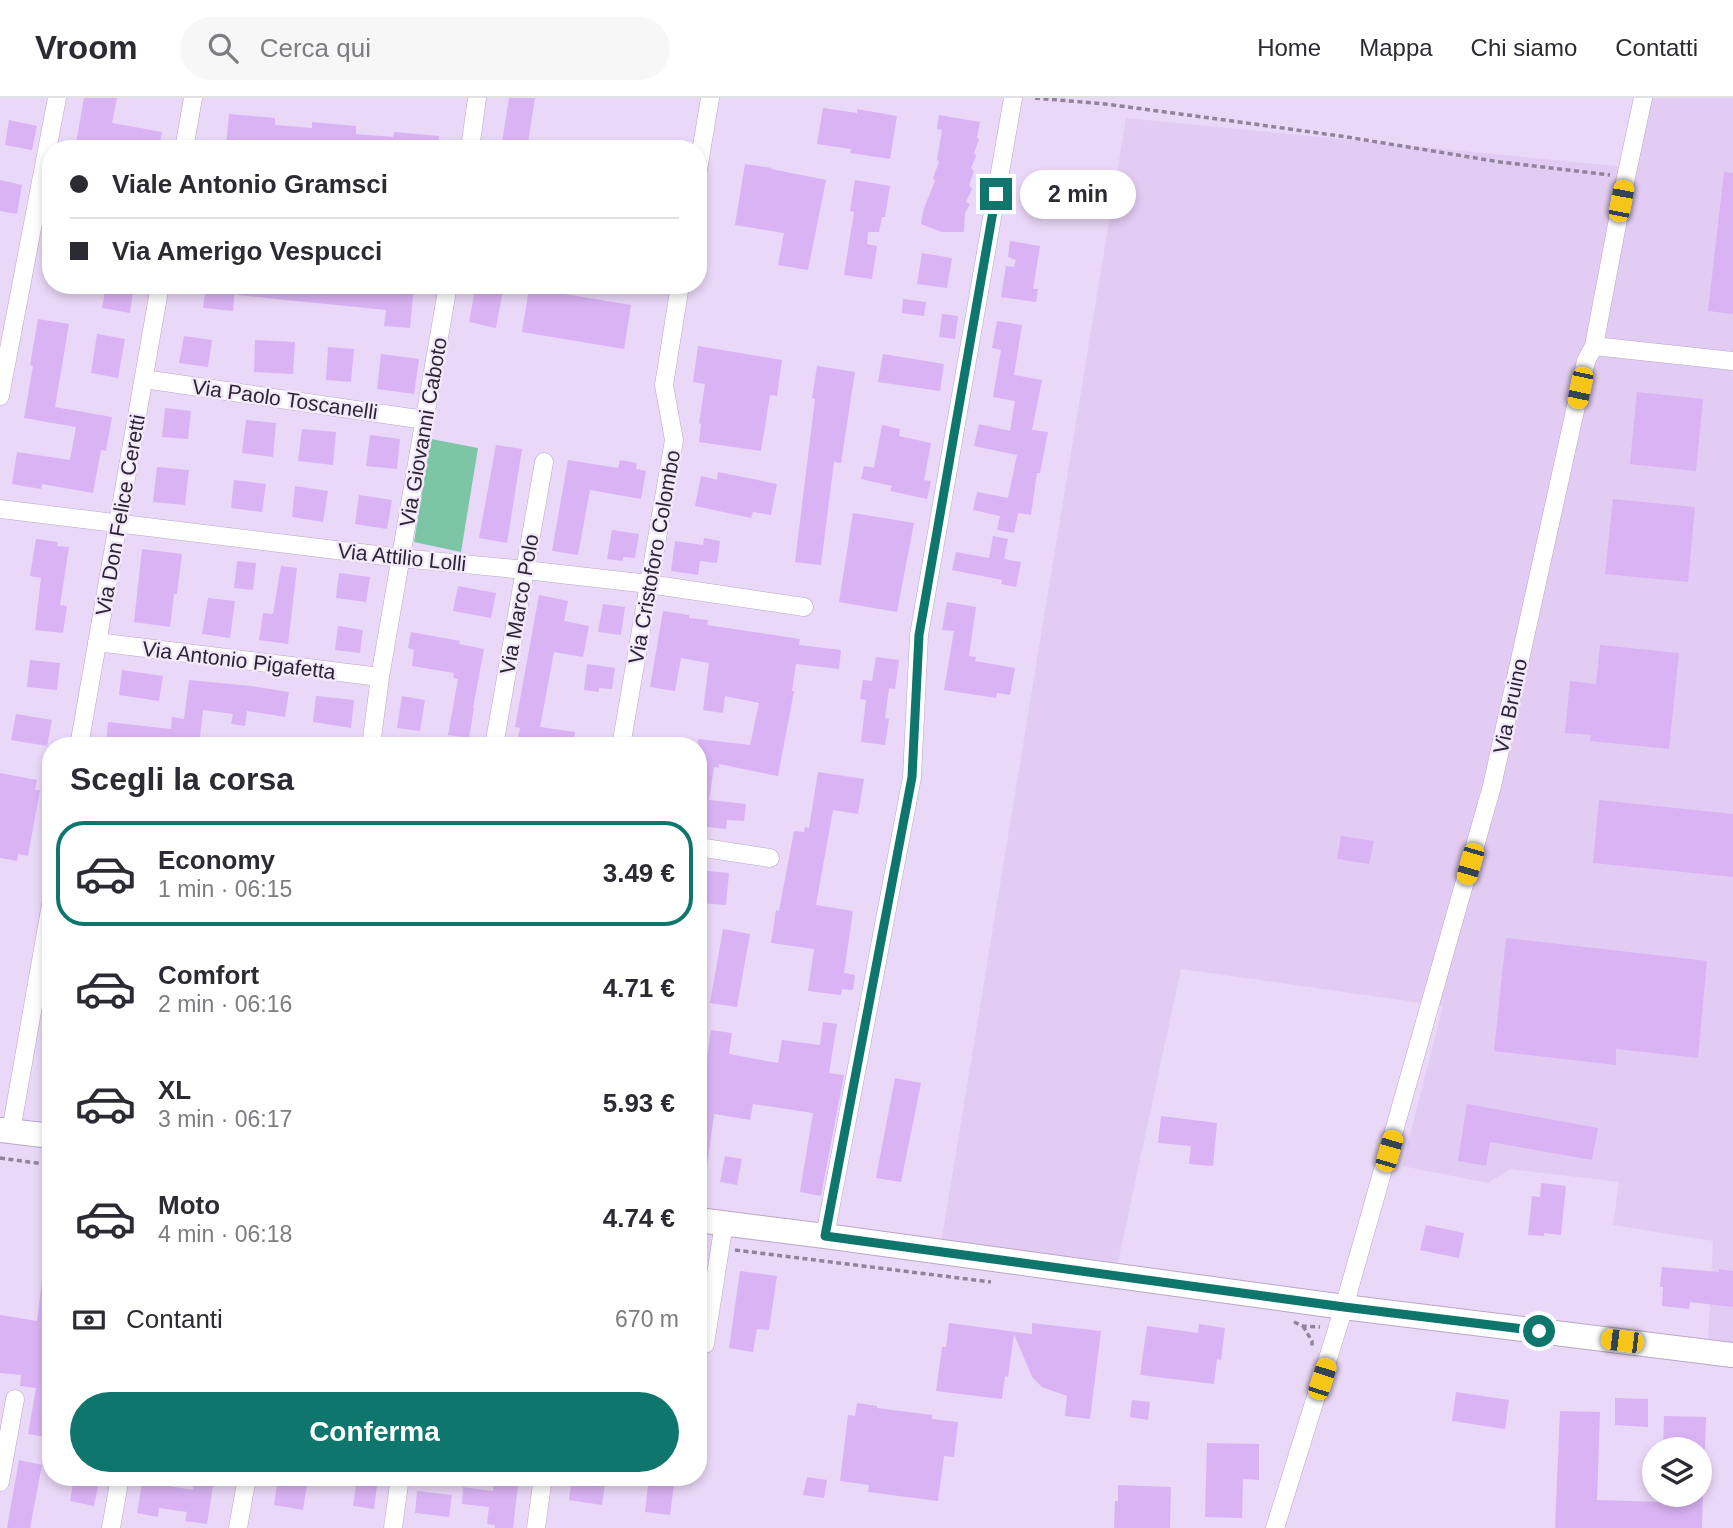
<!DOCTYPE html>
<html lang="it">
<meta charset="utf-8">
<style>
body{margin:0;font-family:Arial,sans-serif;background:#f7f7f7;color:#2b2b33;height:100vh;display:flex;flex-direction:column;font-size:26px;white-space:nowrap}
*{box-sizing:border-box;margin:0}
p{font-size:23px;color:#7c7c81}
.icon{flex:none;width:38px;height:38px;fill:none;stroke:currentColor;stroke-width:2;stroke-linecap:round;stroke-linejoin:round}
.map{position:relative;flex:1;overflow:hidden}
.panel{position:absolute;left:42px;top:639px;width:665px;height:749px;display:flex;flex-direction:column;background:#fff;border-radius:28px;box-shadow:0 4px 10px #0003}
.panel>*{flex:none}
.top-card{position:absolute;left:42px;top:42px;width:665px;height:154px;border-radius:28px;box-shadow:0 4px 10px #0003;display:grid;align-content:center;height:154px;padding:0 28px;background:#fff}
.tools{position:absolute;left:1642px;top:1339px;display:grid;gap:14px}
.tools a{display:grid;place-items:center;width:70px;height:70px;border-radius:50%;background:#fff;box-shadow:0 4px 10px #0003;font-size:35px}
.end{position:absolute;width:32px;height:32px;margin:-16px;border:9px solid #0f766e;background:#fff;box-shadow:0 0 0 4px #fff}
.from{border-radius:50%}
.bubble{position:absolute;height:49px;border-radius:24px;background:#fff;box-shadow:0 4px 10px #0003;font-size:23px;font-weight:800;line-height:49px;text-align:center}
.car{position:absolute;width:21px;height:42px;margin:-21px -10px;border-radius:9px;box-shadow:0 0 5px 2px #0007;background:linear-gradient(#f5c518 24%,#345 0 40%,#f5c518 0 76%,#345 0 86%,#f5c518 0)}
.top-card b{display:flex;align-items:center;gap:24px;height:66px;font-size:26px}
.top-card b+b{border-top:2px solid #e1e1e2}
.top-card i{width:18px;height:18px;background:#2b2b33}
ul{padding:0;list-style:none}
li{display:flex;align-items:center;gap:21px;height:105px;margin:0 14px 10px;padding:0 14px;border:4px solid transparent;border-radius:28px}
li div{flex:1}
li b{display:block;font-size:26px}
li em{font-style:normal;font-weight:800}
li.selected{border-color:#0f766e}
li>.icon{width:63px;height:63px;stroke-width:1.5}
h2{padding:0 28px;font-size:32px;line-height:84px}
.pay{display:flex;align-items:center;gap:18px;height:77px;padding:0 28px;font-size:26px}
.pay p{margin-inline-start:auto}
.primary-button{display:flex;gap:14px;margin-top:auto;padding:14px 28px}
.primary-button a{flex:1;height:80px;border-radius:42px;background:#0f766e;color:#fff;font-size:28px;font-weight:800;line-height:80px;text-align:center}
header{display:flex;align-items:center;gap:42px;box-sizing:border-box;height:98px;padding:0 35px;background:#fff;border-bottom:2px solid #e1e1e2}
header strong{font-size:33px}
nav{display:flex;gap:38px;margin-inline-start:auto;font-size:24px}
.search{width:490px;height:63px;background:#f7f7f7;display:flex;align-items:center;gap:18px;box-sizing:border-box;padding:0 24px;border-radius:38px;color:#7c7c81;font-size:26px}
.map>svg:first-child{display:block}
</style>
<header>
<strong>Vroom</strong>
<div class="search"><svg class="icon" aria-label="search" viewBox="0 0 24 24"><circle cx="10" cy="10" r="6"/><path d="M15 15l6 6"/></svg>Cerca qui</div>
<nav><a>Home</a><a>Mappa</a><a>Chi siamo</a><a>Contatti</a></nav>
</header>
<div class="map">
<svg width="1733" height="1430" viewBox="0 0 1733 1430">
<rect width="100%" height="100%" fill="#ead8f8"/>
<path fill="#e2ccf3" d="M1646 0H1733V1249L1708 1246 1713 1143 1613 1127 1619 1084 1510 1071 1488 1085 1402 1068 1443 908 1181 871 1116 1173 941 1146 1126 20 1626 69Z"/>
<path fill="#7cc6a5" d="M431 341 478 350 461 454 414 444Z"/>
<path fill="#dab3f5" d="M84 0H117L112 25 162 34 159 51H75Z
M509 0H535L527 51H501Z
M823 10 857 15V11L897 18 890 61 850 55 851 51 817 46Z
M229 16 275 20V27L312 30V24L356 28V36L393 39 394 34 439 38 438 51H248L226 49Z
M939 17 980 24 977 40 979 41 974 55 976 58 971 70 974 73 969 87 972 91 966 104 970 106 965 115 964 134H942L921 126 924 110 935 83 933 80 939 64 937 62 942 32 937 31Z
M9 22 37 28 32 52 5 47Z
M745 66 772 70 771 71 826 82 808 172 778 167 784 135 735 127Z
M1724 74 1733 75V216L1708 213Z
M0 82 22 87 17 116 0 113Z
M855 82 890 88 885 119H882L879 134H868L867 146 877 148 872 181 844 177 854 114 850 113Z
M1010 143 1040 148 1033 191H1038L1036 204 1001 199 1006 168 1014 169 1016 162 1008 159Z
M922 155 952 160 947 190 917 186Z
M106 187H134L130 215 102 210Z
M206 187H235L233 213 203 210Z
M237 187H414L410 230 384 228 386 212 237 197Z
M476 187H504L496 230 469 224Z
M529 190 631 207 624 251 522 234Z
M903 201 926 204 924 218 902 215Z
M942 216 958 218 955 241 939 239Z
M38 221 69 226 55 309 112 319 106 353 101 352 93 395 42 386 41 391 12 386 17 354 70 362 76 329 24 320 33 268 30 267Z
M997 223 1022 227 1014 277 1042 282 1032 332 1048 334 1040 375H1037L1031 417 1018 415 1014 435 997 432 1000 418 973 412 977 394 1008 400 1017 357 974 348 979 326 1010 333 1015 303 993 299 1001 252 992 250Z
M97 236 125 241 118 280 91 275Z
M184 238 212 242 208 269 179 265Z
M255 242 295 244 293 276 254 274Z
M698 248 782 262 777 298 770 297 761 353 699 344 701 326 699 325 705 286 693 284Z
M328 249 354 251 351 284 326 282Z
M381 256 419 261 414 296 377 291Z
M883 256 944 266 940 293 878 284Z
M817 268 855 274 841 365 834 364 821 467 795 464 815 301 812 300Z
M1637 294 1703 301 1696 373 1630 366Z
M165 310 191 313 188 341 162 339Z
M246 322 276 325 273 359 242 355Z
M882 327 900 331 899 338 931 345 924 382 931 383 927 401 890 393 892 388 861 381 864 368 874 370Z
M302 331 336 334 333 367 298 363Z
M370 337 400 341 397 371 366 368Z
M496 347 522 351 507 445 479 440Z
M568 362 618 370 620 362 637 365 636 371 646 373 641 401 590 392 578 457 552 453Z
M157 369 189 372 185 407 153 404Z
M718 374 777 386 771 417 753 414 751 420 695 408 701 378 717 382Z
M234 382 266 386 262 414 231 410Z
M295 388 328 393 323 424 292 419Z
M359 397 392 402 387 431 355 426Z
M1613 401 1695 409 1688 484 1605 476Z
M853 415 914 425 897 514 839 504Z
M612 432 639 436 635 460 623 459V463L607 461Z
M993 438 1008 441 1004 461 1021 464 1016 489 1001 486 1002 482 952 472 956 454 989 460Z
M704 440 720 443 717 465 700 463 698 477 671 473 675 443 703 447Z
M36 441 58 444 57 448 69 449 60 507 67 508 63 535 35 532 41 480 30 478Z
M142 451 182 456 177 496H174L170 529 134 524Z
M237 463 256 465 253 492 234 490Z
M281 468 297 470 288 546 259 542 263 515 273 516Z
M339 475 370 479 366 504 336 500Z
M458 488 496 495 491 520 453 513Z
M539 497 568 503 564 523 589 528 583 559 554 554 540 629 575 634 573 648H516L520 630 515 629Z
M208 500 235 503 230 540 202 536Z
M947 504 976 509 969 558 976 559 975 563 1015 570 1010 597 997 595 996 600 944 592 954 533 942 532Z
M603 506 625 509 621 537 598 534Z
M663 513 689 517V520L708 522 707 527 800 541 799 547 841 552 839 571 796 566 792 593H794L778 678 719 666V670L714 669 709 702 746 706 744 723 727 722 726 731 698 728V641L750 647 759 605 725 598 723 615 703 612 709 565 681 560 675 593 650 589Z
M338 528 363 532 360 555 335 552Z
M411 534 460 543 459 546 484 551 473 610H474L469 640 448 637 458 581 453 580 454 575 412 568 414 552 408 550Z
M1600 547 1679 555 1669 651 1590 643 1591 637 1565 635 1570 583 1596 586Z
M876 559 899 562 895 591 889 590 885 620 889 621 885 647 861 644 866 602 860 601 863 582 872 583Z
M30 562 60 565 57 592 27 589Z
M587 566 615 570 612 591 599 590V594L584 592Z
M122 572 163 578 159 603 119 597Z
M189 582 251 588 289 594 285 619 247 613 245 628 231 626 233 616 203 612 199 648H106L108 624 171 631 172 619 184 621Z
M316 598 354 602 351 630 313 624Z
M402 598 425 602 420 633 397 630Z
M16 616 52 622 47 648 11 642Z
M818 674 864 681 858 716 833 712 816 807 853 813 844 875 855 877 853 892 842 891 841 897 808 893 814 851 771 845 776 812 779 813 794 733 804 734 805 729 809 730Z
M0 675 37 682 35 692H40L28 758 18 756 17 763 0 760Z
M1599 702 1733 716V779L1593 765Z
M1341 738 1374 743 1369 766 1337 761Z
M698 772 729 775 726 807 701 805 702 795H698Z
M723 831 750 836 737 909 710 905Z
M1506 840 1707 863 1698 960 1616 951V967L1494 953Z
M823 924 837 926 829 975 844 977 821 1098 800 1094 813 1015 753 1006 750 1022 714 1016 707 1069H698V994L702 995 711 932 732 935 729 956 778 965 782 942 820 947Z
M895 980 921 985 901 1084 876 1080Z
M1467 1006 1598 1030 1592 1062 1490 1044 1486 1068 1458 1063Z
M1161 1018 1217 1025 1213 1068 1189 1066 1191 1048 1158 1045Z
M725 1058 742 1061 737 1087 720 1084Z
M1541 1085 1566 1088 1561 1137 1544 1135V1138L1528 1137 1532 1098 1540 1099Z
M1426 1127 1464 1135 1459 1160 1420 1152Z
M1662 1169 1719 1174V1171L1733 1173V1209L1690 1204 1689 1211 1662 1208 1663 1189H1660Z
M740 1173 777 1178 769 1232 757 1231 753 1254 729 1250Z
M42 1183H51V1241L48 1263 51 1264V1274L46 1313H51V1340L28 1336 36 1290 20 1288 21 1277 0 1275V1217L37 1223Z
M949 1225 1032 1236V1225L1101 1233 1090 1321 1065 1318 1067 1298 1042 1289 1032 1279 1014 1236 1008 1279 1005 1278 1002 1301 936 1293 942 1249H946Z
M1199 1226 1225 1230 1221 1262 1217 1261 1214 1286 1140 1277 1147 1228 1198 1235Z
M1456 1294 1509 1302 1505 1331 1452 1323Z
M1615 1300 1648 1301V1329L1615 1327Z
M1132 1302 1150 1304 1148 1322 1130 1319Z
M857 1305 877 1308V1310L932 1317V1321L958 1324 954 1359 944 1358 938 1403 868 1394 869 1387 840 1383 848 1317 855 1318Z
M1560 1313 1600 1314 1597 1402 1661 1404V1396H1703L1702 1430H1555Z
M1664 1318 1706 1319 1705 1351H1663Z
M1207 1345 1259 1346V1382L1243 1381 1242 1420 1205 1419Z
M19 1362 42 1367 30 1430H7Z
M74 1379H100L94 1408 70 1403Z
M143 1379H165L163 1387 193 1392 194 1385 213 1388 207 1426 185 1423 187 1414 159 1410 158 1419 137 1415Z
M278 1379 308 1380 303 1412 274 1407Z
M357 1379H378L374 1411 353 1408Z
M494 1379H519L513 1430H495V1427L487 1426 489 1409 462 1406 463 1389 493 1393Z
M572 1379H606L602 1407 569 1402Z
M649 1379H675L670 1417 645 1414Z
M807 1379 827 1382 824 1400 803 1397Z
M1118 1387 1171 1389 1170 1430H1114L1115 1403H1118Z
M417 1393 452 1397 449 1419 415 1415Z"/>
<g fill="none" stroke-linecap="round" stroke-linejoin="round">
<g stroke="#b9a7c6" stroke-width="19">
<path id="street" d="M184 51 193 0
M470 51 477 0
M698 72 710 0
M1594 248 1733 263
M144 281 425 322
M0 298 57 0
M0 411 401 460 525 472 649 486 804 509
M97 544 380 579
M79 648 160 187
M371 648 380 579 448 187
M494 648 544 364
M621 648 674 342 664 287 680 187
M698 749 770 760
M11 1033 51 806
M825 1138 912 679 919 537 1013 0
M705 1246 724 1125
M0 1384 15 1301
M111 1430 120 1379
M238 1430 247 1379
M393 1430 400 1379
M536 1430 543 1379
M1275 1430 1344 1209 1492 688 1586 263 1594 248 1626 79 1643 0"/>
</g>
<g stroke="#b9a7c6" stroke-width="26">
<path id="secondary" d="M0 1032 51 1038
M698 1122 825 1138 1344 1209 1733 1257"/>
</g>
<path stroke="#90839a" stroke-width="3.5" stroke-dasharray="5 3.5" stroke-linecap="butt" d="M1035 0 1105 6 1225 22 1347 39 1500 64 1610 77
M0 1060 51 1067
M735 1152 991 1184
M1294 1224 1303 1228 1320 1229
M1303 1228 1312 1243V1251"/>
<use href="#street" stroke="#fff" stroke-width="18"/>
<use href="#secondary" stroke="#fff" stroke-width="24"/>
</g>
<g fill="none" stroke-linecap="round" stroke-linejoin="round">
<path stroke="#0f766e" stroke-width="9" d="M996 96 919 537 912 679 825 1138 1344 1209 1539 1233"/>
</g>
<g text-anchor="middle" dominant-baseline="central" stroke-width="5" stroke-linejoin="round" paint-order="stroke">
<g font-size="21" fill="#2d2632" stroke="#f3e8fc">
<text transform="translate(285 301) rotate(8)">Via Paolo Toscanelli</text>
<text transform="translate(423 334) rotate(-80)">Via Giovanni Caboto</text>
<text transform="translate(120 417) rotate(-80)">Via Don Felice Ceretti</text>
<text transform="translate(402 459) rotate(6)">Via Attilio Lolli</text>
<text transform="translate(654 459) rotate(-80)">Via Cristoforo Colombo</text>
<text transform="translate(519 506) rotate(-80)">Via Marco Polo</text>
<text transform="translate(239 562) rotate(7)">Via Antonio Pigafetta</text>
<text transform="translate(1510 608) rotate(-78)">Via Bruino</text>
</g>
</g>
</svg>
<div class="tools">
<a><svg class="icon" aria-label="layers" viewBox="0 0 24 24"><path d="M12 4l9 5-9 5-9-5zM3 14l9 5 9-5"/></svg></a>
</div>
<i class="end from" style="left:1539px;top:1233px"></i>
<i class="end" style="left:996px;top:96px"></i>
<div class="bubble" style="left:1020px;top:72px;width:116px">2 min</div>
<i class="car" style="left:1621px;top:103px;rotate:11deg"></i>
<i class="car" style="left:1580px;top:290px;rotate:192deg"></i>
<i class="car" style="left:1470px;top:766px;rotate:196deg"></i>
<i class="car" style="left:1389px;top:1053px;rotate:16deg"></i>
<i class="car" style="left:1622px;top:1243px;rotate:277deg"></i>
<i class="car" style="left:1322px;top:1281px;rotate:18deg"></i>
<div class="top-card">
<b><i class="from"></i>Viale Antonio Gramsci</b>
<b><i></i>Via Amerigo Vespucci</b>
</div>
<section class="panel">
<h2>Scegli la corsa</h2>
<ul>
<li class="selected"><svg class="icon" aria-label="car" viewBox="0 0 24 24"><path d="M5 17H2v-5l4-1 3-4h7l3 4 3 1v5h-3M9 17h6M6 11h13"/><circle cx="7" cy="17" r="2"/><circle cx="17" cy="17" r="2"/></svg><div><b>Economy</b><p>1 min · 06:15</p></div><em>3.49 €</em></li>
<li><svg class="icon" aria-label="car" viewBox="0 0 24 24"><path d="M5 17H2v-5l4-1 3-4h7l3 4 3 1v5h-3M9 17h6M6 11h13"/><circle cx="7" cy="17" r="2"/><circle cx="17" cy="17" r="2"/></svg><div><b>Comfort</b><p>2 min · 06:16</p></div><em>4.71 €</em></li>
<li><svg class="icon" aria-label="car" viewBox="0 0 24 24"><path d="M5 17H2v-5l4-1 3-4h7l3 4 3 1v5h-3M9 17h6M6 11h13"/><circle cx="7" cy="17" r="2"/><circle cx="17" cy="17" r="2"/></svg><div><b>XL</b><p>3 min · 06:17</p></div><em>5.93 €</em></li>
<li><svg class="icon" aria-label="car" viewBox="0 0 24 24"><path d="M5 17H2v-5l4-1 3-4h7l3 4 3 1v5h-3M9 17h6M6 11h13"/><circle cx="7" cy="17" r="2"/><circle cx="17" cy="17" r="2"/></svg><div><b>Moto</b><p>4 min · 06:18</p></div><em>4.74 €</em></li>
</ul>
<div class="pay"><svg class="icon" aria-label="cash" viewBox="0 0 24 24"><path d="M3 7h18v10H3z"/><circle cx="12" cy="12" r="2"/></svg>Contanti<p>670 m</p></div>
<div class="primary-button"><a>Conferma</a></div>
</section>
</div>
